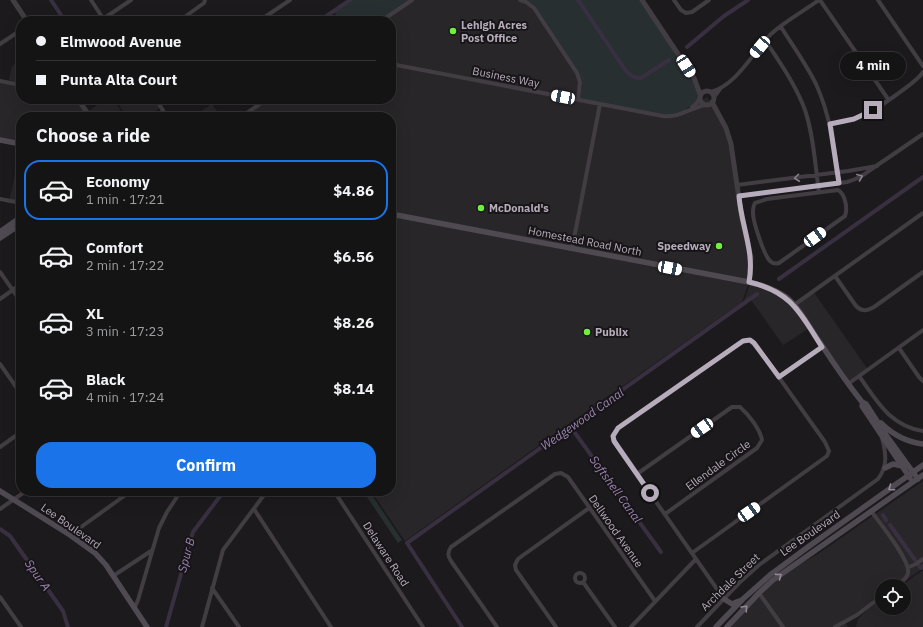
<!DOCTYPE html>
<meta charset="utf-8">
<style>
body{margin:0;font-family:"IBM Plex Sans",sans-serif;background:#222122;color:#f1f3f6;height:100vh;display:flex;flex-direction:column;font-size:15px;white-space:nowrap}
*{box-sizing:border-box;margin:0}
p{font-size:13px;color:#9d9ea0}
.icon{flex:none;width:22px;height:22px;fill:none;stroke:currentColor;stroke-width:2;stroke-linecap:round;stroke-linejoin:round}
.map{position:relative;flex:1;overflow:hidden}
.side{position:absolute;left:16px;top:112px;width:380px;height:384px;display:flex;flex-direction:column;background:#151415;border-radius:16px;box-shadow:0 4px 16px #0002,0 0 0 1px #343334}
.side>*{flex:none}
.banner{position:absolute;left:16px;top:16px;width:380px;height:88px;border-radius:16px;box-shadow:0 4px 16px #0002,0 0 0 1px #343334;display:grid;align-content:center;height:88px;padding:0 20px;background:#151415}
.fabs{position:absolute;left:875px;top:579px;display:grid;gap:8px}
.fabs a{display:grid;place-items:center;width:36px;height:36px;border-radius:50%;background:#151415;box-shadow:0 4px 16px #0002,0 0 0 1px #343334;font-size:20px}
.end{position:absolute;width:18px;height:18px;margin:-9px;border:5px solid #b7acbb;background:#111;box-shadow:0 0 0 2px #111}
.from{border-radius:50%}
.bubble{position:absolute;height:28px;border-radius:14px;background:#151415;box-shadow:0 4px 16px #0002,0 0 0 1px #343334;font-size:13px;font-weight:700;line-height:28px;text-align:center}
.car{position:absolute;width:12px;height:24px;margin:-12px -6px;border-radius:5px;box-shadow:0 0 3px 1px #0007;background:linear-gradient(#fff 24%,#345 0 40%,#fff 0 76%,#345 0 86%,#fff 0)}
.banner b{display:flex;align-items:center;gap:14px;height:38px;font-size:15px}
.banner b+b{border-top:1px solid #343334}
.banner i{width:10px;height:10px;background:#f1f3f6}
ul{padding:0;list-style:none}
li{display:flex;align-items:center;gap:12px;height:60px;margin:0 8px 6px;padding:0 12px;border:2px solid transparent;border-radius:16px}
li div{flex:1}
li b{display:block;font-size:15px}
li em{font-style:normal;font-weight:700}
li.on{border-color:#1a73e8}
li>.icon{width:36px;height:36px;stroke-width:1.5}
h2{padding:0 20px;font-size:18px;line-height:48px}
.action{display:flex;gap:8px;margin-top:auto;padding:8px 20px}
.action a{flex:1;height:46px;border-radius:16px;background:#1a73e8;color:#fff;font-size:16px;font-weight:700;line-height:46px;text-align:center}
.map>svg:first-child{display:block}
</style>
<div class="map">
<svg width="923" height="627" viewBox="0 0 923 627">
<rect width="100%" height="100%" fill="#1c1a1c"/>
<path fill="#292629" d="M412 0H521L530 5 579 77 578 100 687 112 707 97 726 128 748 244 749 282 742 302 569 424 405 541 371 491H391V117H241L267 99H391V21H381Z
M21 60V83L9 80 12 66Z
M0 81 21 85V99H78L87 112 106 99H113L125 117H21V144L0 140Z
M115 99H154L160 108 146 117H127Z
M212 104 221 117H192Z
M21 149V203L9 201Z
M750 284 762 287 785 299 797 311 808 329 783 345 751 300 622 391 621 390 743 304Z
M813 291 869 371 850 384 795 304Z
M923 481V568L898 586H882V597L845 622 848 627H730L740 615 775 582 800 564 818 554Z
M923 570V627H856L858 619 868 609 882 599V608H904V586H901Z"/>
<path fill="#272f31" d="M351 0H409L378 21H340L334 12Z
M525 0H640L692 80 698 95V101L682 112 668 115 580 99 582 82 578 72 542 18Z
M363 491H369L402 540 398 543Z"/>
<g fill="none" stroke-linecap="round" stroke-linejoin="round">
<path stroke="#383040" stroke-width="4" d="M51 0 65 21
M578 0 626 71C631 76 634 78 641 78L669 60
M319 21 350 0
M687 47 724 16 748 0
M779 279 923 177
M570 426 661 552
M883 515 886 520
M890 525 915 560
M0 529 10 536 63 611 68 627
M919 566 921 568 923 566
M166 627 193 532 224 491
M462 627 407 543 757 294"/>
<path stroke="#423d43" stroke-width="4" d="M91 0 104 20
M520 0 526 2 534 8 577 73 580 82 578 100
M674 0 681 10 686 13 692 12 709 0
M820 0 888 99
M878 0 923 66
M103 19 131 0
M179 21 204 3 205 0
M259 21 290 0
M381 21 412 0
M781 27C793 46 806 64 816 84 830 115 835 149 839 183
M765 40C780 63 796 85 805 110 814 137 815 165 819 192
M0 44 21 30
M391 64 663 116C679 118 690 108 705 105
M0 81 21 85
M711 92C737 85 753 52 771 34 785 21 804 11 819 0
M714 97 720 89
M156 99 167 117
M692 107 696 104 700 98
M241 117 267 99
M830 124C842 122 855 120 866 114 877 109 918 81 923 72
M737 185 848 171 877 166
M838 190C845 194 848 208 845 216L779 263C776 264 773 264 770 261 764 255 753 222 753 213 753 209 753 206 755 203L767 199Z
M739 196 847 182C864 177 865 173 879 164 894 154 908 144 923 134
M0 199 21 203
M572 249 600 104
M0 272 21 302
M835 276 856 306C862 312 867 311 874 307L923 272
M0 299 21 284
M794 305 923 213
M899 348 919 377 923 381
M0 364 21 394
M859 376C877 401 890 426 923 431
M779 377 822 347
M848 384 923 330
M0 447 21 432
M637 474 732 407H740C749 415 760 429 762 440L757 448 665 514
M334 491 423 627
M0 509 26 491
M254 509 331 627
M871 511C879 522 911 561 908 573 907 579 900 583 895 586
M70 535 131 491
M692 553 827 456 829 451 825 442 758 348 750 340 743 341 738 344 618 428 613 436 617 446 724 599
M909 567 916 564 923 559
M575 578a5 5 0 1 1 10 0a5 5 0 1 1-10 0Z
M113 576 151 551
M583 582 615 627
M212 588 239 627
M759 593 783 627
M0 597 21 627
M135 607 138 600 159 528 167 512 181 491
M202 627 223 550 267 491
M497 627 451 561C448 556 447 553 451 547L555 474 561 473 568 477 655 601
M556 627 516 570 515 565 518 559 522 556 589 508
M631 627 696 559
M697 627 739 583 759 565 878 479C888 466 886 453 882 438
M835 627 857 615 882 596"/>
<path stroke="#423d43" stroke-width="5" d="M13 0 27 21
M642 0 694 78 700 94
M700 98a7 7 0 1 1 14 0a7 7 0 1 1-14 0Z
M78 99 90 117
M712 102 726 128 731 144 742 219 751 257 749 282"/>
<path stroke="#4f4951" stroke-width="5.5" d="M0 140 21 144
M391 214 749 282C762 285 775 289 786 297 801 309 810 329 821 344 834 364 847 383 862 402L866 404 886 435 918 479
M0 232 21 217
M0 238 21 224
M863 403 862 406 910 478
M881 423C892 434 907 442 923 444
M885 468 893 464 902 466
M0 491 70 535 95 553 106 565 147 627
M724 599 732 604 739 601
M716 627 743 599 770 575 808 547 923 465
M727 627 759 593 773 580 923 475"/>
</g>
<defs><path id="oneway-chevron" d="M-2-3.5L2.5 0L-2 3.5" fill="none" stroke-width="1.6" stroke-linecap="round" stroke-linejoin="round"/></defs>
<g stroke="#88808b">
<use href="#oneway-chevron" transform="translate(860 177) rotate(-22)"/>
<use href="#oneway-chevron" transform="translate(797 178) rotate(173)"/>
</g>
<g stroke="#938996">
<use href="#oneway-chevron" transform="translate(891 488) rotate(145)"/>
<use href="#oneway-chevron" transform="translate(779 576) rotate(-36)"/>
<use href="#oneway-chevron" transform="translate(745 608) rotate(-47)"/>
</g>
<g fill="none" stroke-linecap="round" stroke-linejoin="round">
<path stroke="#b7acbb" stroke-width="5" d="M650 493 614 441 613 436 618 428 743 341 750 340 754 343 779 377 822 347C800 313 792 292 749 282 755 252 741 225 739 196L839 183 830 124 854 119 873 110"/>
</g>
<g fill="#70ef3f" stroke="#171517" stroke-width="1.5">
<circle cx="453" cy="31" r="4"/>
<circle cx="481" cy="208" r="4"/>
<circle cx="719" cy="246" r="4"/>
<circle cx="587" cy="332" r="4"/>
</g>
<g text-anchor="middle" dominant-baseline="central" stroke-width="4" stroke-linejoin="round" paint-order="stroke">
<g font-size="11" font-weight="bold" fill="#b7acbb" stroke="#171517" text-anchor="start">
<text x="461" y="25">Lehigh Acres<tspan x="461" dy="13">Post Office</tspan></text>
<text x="489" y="208">McDonald's</text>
<text x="711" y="246" text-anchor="end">Speedway</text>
<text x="595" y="332">Publix</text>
</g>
<g font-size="11" fill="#b7acbb" stroke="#171517">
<text transform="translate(506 77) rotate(11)">Business Way</text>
<text transform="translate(585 241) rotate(11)">Homestead Road North</text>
<text transform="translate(718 465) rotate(-36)">Ellendale Circle</text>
<text transform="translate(71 526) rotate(35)">Lee Boulevard</text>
<text transform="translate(616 531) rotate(55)">Dellwood Avenue</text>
<text transform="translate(810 533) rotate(-35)">Lee Boulevard</text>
<text transform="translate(386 554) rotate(57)">Delaware Road</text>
<text transform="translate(730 582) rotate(-44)">Archdale Street</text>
</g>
<g font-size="12" font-style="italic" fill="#9e85b5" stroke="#171517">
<text transform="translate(582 419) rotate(-35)">Wedgewood Canal</text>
<text transform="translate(616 489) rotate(54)">Softshell Canal</text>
<text transform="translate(186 555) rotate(-75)">Spur B</text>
<text transform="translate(38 575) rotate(55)">Spur A</text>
</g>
</g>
</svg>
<div class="fabs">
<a><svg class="icon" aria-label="locate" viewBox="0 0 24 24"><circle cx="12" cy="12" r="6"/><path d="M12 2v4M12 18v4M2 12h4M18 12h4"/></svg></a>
</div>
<i class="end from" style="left:650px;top:493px"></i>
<i class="end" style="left:873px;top:110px"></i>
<div class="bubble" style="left:840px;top:52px;width:66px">4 min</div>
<i class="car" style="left:760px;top:47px;rotate:220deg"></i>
<i class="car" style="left:686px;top:66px;rotate:147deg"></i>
<i class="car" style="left:563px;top:97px;rotate:281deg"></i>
<i class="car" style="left:815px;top:237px;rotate:54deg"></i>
<i class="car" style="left:670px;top:268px;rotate:101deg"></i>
<i class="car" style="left:702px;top:428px;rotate:235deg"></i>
<i class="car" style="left:749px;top:512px;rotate:55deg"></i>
<div class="banner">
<b><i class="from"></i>Elmwood Avenue</b>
<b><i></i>Punta Alta Court</b>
</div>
<section class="side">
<h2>Choose a ride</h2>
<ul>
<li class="on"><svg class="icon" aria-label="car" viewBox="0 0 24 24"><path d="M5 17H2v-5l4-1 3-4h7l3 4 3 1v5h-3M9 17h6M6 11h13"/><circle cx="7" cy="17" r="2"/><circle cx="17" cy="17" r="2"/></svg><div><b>Economy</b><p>1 min · 17:21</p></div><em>$4.86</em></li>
<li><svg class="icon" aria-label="car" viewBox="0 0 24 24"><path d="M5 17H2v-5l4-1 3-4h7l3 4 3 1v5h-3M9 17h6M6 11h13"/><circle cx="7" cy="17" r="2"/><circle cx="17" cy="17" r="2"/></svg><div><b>Comfort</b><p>2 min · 17:22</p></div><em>$6.56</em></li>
<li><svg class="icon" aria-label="car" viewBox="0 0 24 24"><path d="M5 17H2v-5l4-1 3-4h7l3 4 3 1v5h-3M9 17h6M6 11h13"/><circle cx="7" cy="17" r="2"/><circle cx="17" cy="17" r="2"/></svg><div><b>XL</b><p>3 min · 17:23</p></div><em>$8.26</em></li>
<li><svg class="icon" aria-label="car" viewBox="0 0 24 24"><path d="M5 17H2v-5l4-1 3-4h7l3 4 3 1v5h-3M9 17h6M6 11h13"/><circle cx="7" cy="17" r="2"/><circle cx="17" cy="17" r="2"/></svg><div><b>Black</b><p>4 min · 17:24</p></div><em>$8.14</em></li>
</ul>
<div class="action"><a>Confirm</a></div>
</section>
</div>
